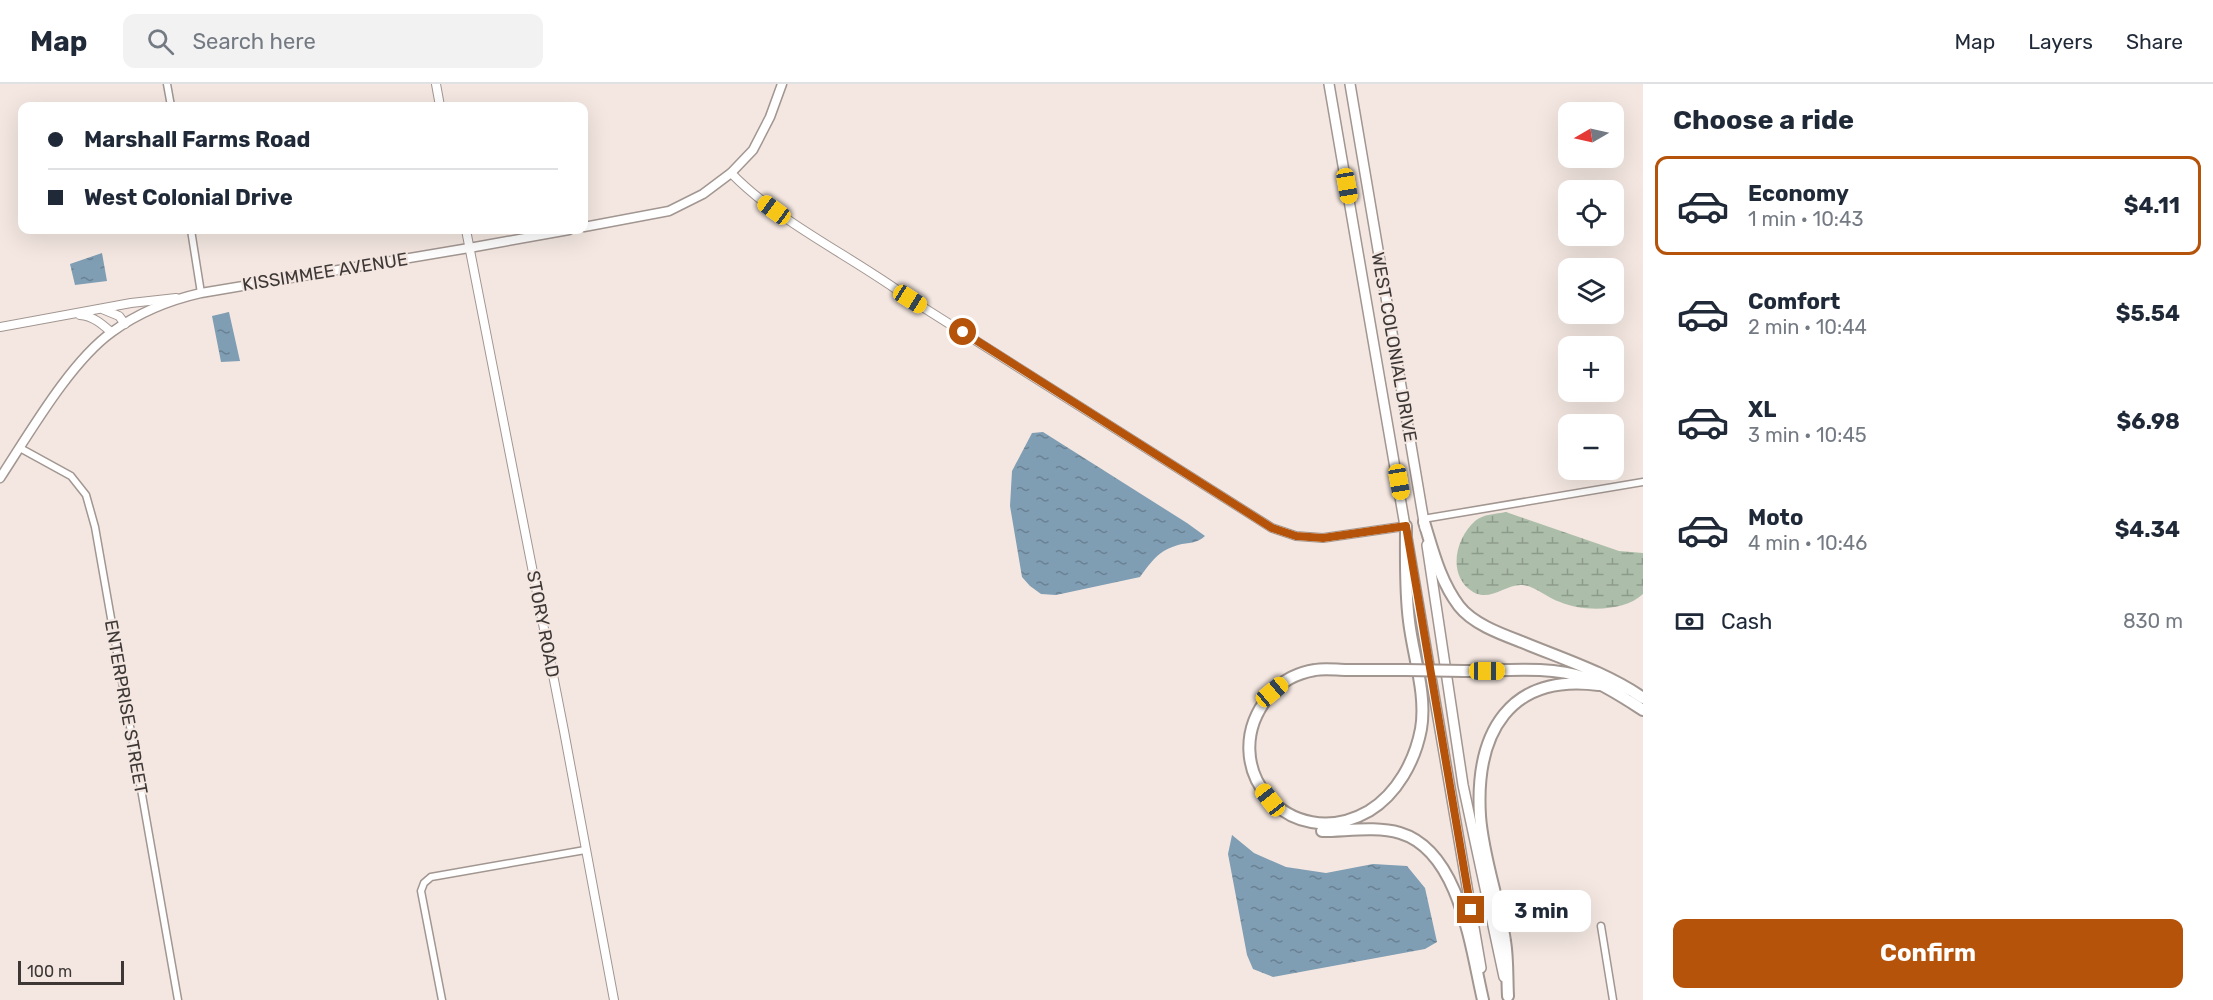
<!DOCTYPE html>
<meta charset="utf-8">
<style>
body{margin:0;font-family:Rubik,sans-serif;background:#f2f2f3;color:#1f2937;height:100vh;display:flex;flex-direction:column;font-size:22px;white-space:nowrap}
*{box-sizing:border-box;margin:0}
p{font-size:20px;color:#747a83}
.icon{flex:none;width:33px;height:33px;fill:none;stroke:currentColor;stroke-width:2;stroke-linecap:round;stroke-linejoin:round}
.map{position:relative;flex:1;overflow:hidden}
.sheet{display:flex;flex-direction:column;background:#fff;width:570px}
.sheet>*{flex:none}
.hud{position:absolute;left:18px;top:18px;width:570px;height:132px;border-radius:12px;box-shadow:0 6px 24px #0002;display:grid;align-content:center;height:132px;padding:0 30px;background:#fff}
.needle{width:39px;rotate:261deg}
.fabs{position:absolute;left:1558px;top:18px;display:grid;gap:12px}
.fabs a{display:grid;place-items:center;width:66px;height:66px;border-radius:12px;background:#fff;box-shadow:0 6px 24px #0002;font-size:30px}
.scale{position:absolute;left:18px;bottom:15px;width:106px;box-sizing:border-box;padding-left:6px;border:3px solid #3d3836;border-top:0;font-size:16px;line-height:21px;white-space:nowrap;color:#3d3836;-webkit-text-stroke:4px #f4e7e1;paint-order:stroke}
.end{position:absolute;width:27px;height:27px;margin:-14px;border:8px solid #b45309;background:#fff;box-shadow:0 0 0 3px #fff}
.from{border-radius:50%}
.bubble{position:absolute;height:42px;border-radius:12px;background:#fff;box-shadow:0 6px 24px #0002;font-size:20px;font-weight:700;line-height:42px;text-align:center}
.car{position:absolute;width:18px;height:36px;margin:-18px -9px;border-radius:8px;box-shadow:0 0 4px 2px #0007;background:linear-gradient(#f5c518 24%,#345 0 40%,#f5c518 0 76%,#345 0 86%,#f5c518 0)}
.hud b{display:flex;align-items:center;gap:21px;height:57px;font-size:22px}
.hud b+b{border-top:2px solid #e0e1e3}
.hud i{width:15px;height:15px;background:#1f2937}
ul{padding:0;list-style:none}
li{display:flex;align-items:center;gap:18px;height:99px;margin:0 12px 9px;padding:0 18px;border:3px solid transparent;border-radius:12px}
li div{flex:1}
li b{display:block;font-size:22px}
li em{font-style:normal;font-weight:700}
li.on{border-color:#b45309}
li>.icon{width:54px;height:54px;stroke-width:1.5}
h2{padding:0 30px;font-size:27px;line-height:72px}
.pay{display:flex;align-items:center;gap:15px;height:66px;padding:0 30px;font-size:22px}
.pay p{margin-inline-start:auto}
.cta{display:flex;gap:12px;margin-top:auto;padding:12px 30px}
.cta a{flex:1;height:69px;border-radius:12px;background:#b45309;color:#fff;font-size:24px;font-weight:700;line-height:69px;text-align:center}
header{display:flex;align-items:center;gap:36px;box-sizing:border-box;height:84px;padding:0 30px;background:#fff;border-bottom:2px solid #e0e1e3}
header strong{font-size:28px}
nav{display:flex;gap:33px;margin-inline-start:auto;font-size:21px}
.search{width:420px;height:54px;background:#f2f2f3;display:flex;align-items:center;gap:15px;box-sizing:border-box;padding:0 21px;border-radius:12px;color:#747a83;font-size:22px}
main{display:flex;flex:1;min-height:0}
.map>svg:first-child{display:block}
</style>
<header>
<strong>Map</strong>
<div class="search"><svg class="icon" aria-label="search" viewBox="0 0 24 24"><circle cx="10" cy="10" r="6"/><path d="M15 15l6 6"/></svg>Search here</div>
<nav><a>Map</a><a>Layers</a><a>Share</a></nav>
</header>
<main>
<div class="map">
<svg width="1643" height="916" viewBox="0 0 1643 916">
<defs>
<pattern id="wetland-marsh" width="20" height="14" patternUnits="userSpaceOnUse" patternTransform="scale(1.5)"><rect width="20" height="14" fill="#acbeaa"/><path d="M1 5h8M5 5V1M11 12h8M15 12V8" fill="none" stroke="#8d9b8b"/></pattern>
<pattern id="water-ripples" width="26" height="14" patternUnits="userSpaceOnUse" patternTransform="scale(1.5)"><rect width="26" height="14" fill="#7f9db3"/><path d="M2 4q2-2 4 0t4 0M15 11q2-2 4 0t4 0" fill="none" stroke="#698192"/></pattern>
</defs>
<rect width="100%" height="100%" fill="#f4e7e1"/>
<path fill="url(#wetland-marsh)" d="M1506 428 1619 467 1643 469V510C1624 528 1583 528 1560 518 1547 514 1536 502 1522 501 1506 500 1490 518 1473 508 1447 492 1455 455 1475 437 1483 430 1496 430 1506 428Z"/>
<path fill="url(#water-ripples)" d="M102 169 107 197 75 201 70 180Z
M229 228 240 277 221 278 212 232Z
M1043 348 1187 439 1205 452C1197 460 1189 458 1178 461 1158 467 1152 477 1140 493L1056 511 1041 510 1030 502 1022 493 1010 422 1012 387 1032 349Z
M1232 751 1254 769 1286 783 1326 789 1373 780 1407 782 1425 804 1437 858 1425 865 1273 893 1253 885 1247 871 1228 770Z"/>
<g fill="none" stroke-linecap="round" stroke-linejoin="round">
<g stroke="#a29691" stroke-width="9">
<path id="minor" d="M167 0 171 22
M191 146 201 209
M20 364 71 392 86 411 95 443 178 916
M1423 435 1643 398
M1601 842 1613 916
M442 916 421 807 424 799 431 793 585 766"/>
</g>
<g stroke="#a29691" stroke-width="10">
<path id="tertiary" d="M436 0 440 22
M731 89C782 141 852 172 910 215L1272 444 1296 452 1323 454 1406 442
M466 146 564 647 614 916
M102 225 119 232 125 240
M80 231C93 232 102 240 111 248
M0 243 131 219 176 214"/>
</g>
<g stroke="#a29691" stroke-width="11">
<path id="secondary" d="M584 143 669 127 703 110 731 89 753 66 770 33 782 0
M0 394C29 350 70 278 112 248 138 229 170 216 201 209L469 164 569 146"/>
</g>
<g stroke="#a29691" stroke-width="12">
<path id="trunk" d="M1329 0 1481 884
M1350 0 1425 444
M1427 461 1463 701 1504 893"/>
</g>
<g stroke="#a29691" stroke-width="14">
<path id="motorway" d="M1424 438C1433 467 1440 497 1459 522 1473 540 1501 550 1522 558 1563 575 1607 589 1643 614
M1406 586C1386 586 1367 586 1347 586 1337 586 1325 584 1315 586 1297 589 1280 598 1269 612 1212 681 1289 773 1369 727 1397 710 1415 677 1421 645 1427 610 1413 572 1409 537 1405 506 1406 474 1406 442
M1464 587C1503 587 1548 581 1586 594 1605 601 1626 615 1643 626
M1322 747C1347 747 1376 742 1400 749 1460 767 1471 865 1483 916
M1508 912C1507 894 1508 875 1505 857 1499 815 1483 774 1480 732 1475 649 1509 589 1599 601"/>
</g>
<use href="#minor" stroke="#fff" stroke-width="6"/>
<use href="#tertiary" stroke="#fff" stroke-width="8"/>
<use href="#secondary" stroke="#fff" stroke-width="8"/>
<use href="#trunk" stroke="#fff" stroke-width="9"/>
<use href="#motorway" stroke="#fff" stroke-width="10"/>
<g stroke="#a29691" stroke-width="14" stroke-linecap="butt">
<path id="motorway-bridge" d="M1406 586 1464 587"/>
</g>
<use href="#motorway-bridge" stroke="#fff" stroke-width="10"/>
</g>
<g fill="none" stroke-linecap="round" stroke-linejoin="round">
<path stroke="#b45309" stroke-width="8" d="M963 248 1272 444 1296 452 1323 454 1406 442 1471 826"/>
</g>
<g text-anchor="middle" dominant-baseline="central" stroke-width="4.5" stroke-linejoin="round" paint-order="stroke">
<g font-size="18" fill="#3d3836" stroke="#f4e7e1">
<text transform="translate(325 188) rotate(-9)">KISSIMMEE AVENUE</text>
<text transform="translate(1394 263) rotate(80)">WEST COLONIAL DRIVE</text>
<text transform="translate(543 540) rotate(79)">STORY ROAD</text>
<text transform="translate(126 623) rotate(80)">ENTERPRISE STREET</text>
</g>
</g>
</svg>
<div class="fabs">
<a><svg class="needle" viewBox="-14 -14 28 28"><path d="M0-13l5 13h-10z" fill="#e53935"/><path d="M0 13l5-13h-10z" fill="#747a83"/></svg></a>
<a><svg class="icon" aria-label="locate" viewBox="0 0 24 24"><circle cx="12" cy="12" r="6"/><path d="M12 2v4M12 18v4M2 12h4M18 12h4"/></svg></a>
<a><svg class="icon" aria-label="layers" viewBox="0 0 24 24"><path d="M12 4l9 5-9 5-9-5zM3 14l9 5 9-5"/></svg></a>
<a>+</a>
<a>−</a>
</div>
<div class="scale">100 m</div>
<i class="end from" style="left:963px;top:248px"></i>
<i class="end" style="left:1471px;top:826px"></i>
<div class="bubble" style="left:1492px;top:806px;width:99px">3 min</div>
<i class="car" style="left:1347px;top:102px;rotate:170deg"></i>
<i class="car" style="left:774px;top:126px;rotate:306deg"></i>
<i class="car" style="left:910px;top:215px;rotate:122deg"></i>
<i class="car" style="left:1399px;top:398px;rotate:170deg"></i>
<i class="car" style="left:1487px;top:587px;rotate:90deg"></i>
<i class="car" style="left:1272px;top:608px;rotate:50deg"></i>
<i class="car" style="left:1270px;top:716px;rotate:322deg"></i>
<div class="hud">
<b><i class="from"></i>Marshall Farms Road</b>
<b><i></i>West Colonial Drive</b>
</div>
</div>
<section class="sheet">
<h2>Choose a ride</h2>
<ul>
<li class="on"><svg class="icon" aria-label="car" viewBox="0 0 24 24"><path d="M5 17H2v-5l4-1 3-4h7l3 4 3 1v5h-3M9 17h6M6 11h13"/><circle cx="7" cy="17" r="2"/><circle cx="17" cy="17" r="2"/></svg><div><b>Economy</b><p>1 min · 10:43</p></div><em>$4.11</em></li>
<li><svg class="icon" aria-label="car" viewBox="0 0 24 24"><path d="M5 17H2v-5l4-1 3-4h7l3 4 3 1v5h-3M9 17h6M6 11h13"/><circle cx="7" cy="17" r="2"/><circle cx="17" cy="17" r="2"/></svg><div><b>Comfort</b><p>2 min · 10:44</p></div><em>$5.54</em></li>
<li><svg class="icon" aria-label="car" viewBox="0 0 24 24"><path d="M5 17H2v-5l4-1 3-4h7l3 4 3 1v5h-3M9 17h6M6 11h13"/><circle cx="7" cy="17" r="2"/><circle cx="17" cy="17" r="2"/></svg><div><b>XL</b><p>3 min · 10:45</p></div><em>$6.98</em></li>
<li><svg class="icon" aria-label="car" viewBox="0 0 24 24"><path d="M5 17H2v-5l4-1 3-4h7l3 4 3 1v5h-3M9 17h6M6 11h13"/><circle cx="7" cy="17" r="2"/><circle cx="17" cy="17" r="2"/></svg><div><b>Moto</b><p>4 min · 10:46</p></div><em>$4.34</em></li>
</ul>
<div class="pay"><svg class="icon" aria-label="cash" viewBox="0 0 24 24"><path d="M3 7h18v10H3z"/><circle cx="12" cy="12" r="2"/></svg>Cash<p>830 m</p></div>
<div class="cta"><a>Confirm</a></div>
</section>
</main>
